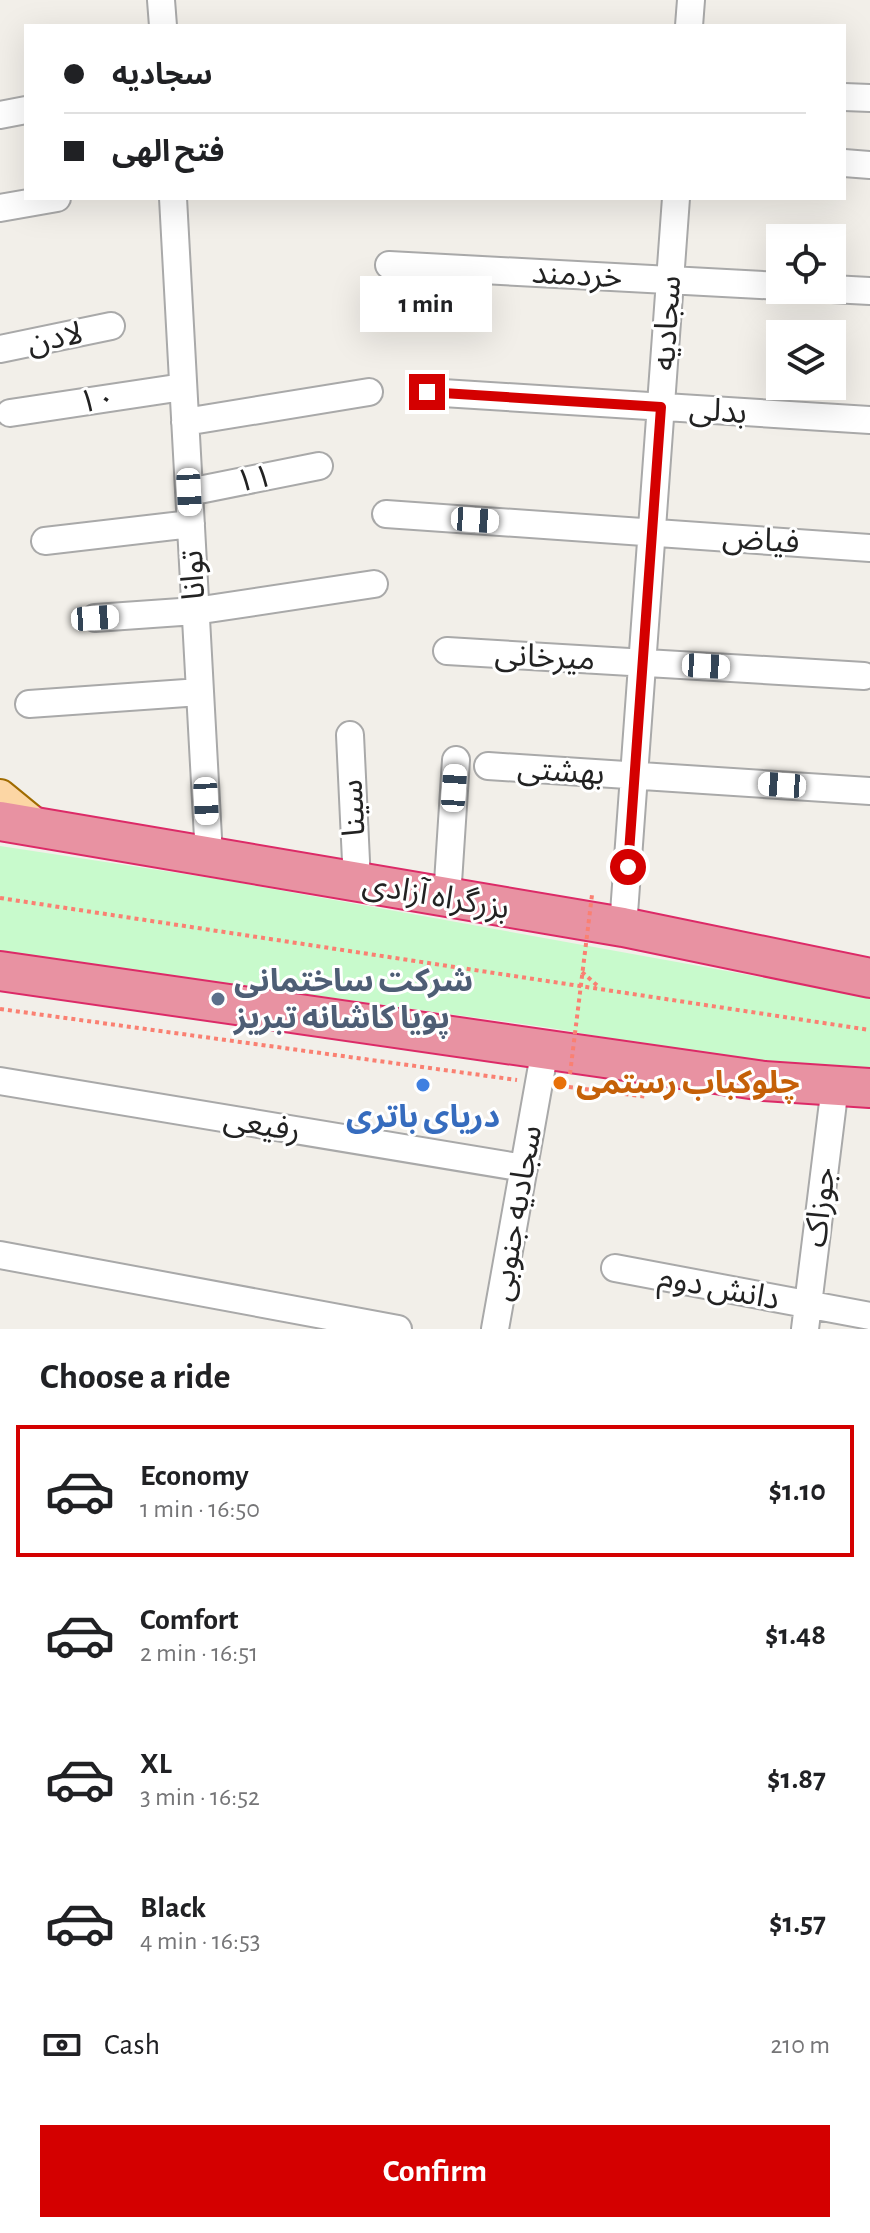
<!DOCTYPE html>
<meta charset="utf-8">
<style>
body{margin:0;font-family:"Alegreya Sans","Noto Sans Arabic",sans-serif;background:#f6f6f6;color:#202124;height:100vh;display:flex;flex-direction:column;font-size:30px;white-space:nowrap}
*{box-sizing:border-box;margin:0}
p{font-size:26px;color:#757577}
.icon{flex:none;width:44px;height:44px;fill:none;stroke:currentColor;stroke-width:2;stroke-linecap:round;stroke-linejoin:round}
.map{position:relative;height:1329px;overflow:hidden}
.details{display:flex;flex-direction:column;background:#fff;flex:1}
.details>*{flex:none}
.hud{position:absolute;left:24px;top:24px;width:822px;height:176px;border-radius:0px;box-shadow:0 8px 32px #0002;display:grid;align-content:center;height:176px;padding:0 40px;background:#fff}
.controls{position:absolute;left:766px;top:224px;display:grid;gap:16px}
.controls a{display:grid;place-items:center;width:80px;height:80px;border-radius:0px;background:#fff;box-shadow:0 8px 32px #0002;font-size:40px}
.end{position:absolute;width:36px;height:36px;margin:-18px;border:10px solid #d40000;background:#fff;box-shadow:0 0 0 4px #fff}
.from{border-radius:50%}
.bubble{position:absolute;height:56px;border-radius:0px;background:#fff;box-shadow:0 8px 32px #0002;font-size:26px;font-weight:600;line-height:56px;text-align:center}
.car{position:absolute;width:24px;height:48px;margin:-24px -12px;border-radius:10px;box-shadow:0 0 6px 2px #0007;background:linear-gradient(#fff 24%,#345 0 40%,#fff 0 76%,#345 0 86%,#fff 0)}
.hud b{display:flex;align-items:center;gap:28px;height:76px;font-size:30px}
.hud b+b{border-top:2px solid #e0e0e0}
.hud i{width:20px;height:20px;background:#202124}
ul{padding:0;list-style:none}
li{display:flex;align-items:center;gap:24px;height:132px;margin:0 16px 12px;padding:0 24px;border:4px solid transparent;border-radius:0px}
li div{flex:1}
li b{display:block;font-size:30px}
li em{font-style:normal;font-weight:600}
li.on{border-color:#d40000}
li>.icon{width:72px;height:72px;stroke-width:1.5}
h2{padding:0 40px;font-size:36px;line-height:96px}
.pay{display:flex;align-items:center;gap:20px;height:88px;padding:0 40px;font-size:30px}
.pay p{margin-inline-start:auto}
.button{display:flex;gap:16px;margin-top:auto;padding:16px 40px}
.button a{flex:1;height:92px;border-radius:0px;background:#d40000;color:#fff;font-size:32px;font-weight:600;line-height:92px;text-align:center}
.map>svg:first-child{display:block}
</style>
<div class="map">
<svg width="870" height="1329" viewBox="0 0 870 1329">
<rect width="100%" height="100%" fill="#f2efe9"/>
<path fill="#c8facc" d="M0 846 224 880 870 997V1073L759 1064 551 1028 0 952Z"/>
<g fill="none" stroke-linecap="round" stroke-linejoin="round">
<g stroke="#a9a9a9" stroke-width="30">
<path id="minor" d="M161 0 163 26
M689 26 691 0
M844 97 870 98
M0 115 26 110
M844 163 870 165
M173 198 209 856
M0 208 57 198
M389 265 780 286
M832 289 870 291
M0 349 111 326
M427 392 870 420
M10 413 183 387
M185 422 369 392
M189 492 319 466
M386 514 870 548
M45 541 191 524
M95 618 195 611 374 584
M447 651 864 676
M29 704 200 692
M350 735 357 882
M488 766 870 791
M447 898 456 760
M623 927 676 198
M0 1081 524 1168
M0 1255 398 1329
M615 1268 870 1316
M495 1329 545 1049
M805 1329 835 1086"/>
</g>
<g stroke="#a06b00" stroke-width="36">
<path id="major" d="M0 796 39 828"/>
</g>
<g stroke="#dc2a67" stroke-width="42">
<path id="highway" d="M0 821 623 927 870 978
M0 971 764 1081 870 1088"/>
</g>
<path stroke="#fa8072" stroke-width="4" stroke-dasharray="4 4" stroke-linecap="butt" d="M0 898 870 1030
M582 972 600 988
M0 1009 517 1080
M561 1086 648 1097"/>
<use href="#minor" stroke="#fff" stroke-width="26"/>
<use href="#major" stroke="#fcd6a4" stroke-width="32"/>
<use href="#highway" stroke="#e892a2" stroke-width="38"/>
<path stroke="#fa8072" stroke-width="4" stroke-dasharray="4 4" stroke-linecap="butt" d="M570 1074 592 895"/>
</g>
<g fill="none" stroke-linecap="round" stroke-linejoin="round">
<path stroke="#d40000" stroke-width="10" d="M427 392 661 407 628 867"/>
</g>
<circle fill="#5c6f8a" stroke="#fff" stroke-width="3" cx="218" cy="999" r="8"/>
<circle fill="#e8710a" stroke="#fff" stroke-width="3" cx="560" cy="1083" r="8"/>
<circle fill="#3f7fe0" stroke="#fff" stroke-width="3" cx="423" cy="1085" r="8"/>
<g text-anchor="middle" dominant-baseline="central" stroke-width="6" stroke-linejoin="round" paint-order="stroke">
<g font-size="32" fill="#222" stroke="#fff">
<text transform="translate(577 275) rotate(3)">خردمند</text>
<text transform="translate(667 323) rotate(-86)">سجادیه</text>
<text transform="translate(55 338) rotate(-11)">لادن</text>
<text transform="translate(97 400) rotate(-9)">۱۰</text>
<text transform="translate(718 411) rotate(4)">بدلی</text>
<text transform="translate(254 479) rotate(-11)">۱۱</text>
<text transform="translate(761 540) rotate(4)">فیاض</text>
<text transform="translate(193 575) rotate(-93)">توانا</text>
<text transform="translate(545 657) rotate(3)">میرخانی</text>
<text transform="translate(561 771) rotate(4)">بهشتی</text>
<text transform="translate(353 808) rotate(-93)">سینا</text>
<text transform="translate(436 896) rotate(10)">بزرگراه آزادی</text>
<text transform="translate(262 1125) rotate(9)">رفیعی</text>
<text transform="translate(820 1207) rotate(-83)">جوزاک</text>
<text transform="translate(516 1213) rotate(-80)">سجادیه جنوبی</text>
<text transform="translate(719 1288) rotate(11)">دانش دوم</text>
</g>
<g font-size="32" font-weight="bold" fill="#4e5e75" stroke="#fff" text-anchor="start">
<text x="234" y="981">شرکت ساختمانی<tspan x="234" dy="37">پویا کاشانه تبریز</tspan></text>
</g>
<g font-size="32" font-weight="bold" fill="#c56008" stroke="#fff" text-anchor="start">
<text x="576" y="1083">چلوکباب رستمی</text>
</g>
<g font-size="32" font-weight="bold" fill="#366cbe" stroke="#fff">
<text x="423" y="1117">دریای باتری</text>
</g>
</g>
</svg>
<div class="controls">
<a><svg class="icon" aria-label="locate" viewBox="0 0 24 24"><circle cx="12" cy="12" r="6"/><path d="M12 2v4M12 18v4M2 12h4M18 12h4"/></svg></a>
<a><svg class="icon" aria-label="layers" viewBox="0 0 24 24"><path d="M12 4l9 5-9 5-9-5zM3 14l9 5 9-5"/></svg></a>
</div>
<i class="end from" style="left:628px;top:867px"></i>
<i class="end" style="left:427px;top:392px"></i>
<div class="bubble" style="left:360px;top:276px;width:132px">1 min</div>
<i class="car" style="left:189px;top:492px;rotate:177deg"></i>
<i class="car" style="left:475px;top:520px;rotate:94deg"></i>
<i class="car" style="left:95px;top:618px;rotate:86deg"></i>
<i class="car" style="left:706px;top:666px;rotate:93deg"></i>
<i class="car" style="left:782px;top:785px;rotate:274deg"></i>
<i class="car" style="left:454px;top:788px;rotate:4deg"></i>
<i class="car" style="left:206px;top:801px;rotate:177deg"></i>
<div class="hud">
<b><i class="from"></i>سجادیه</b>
<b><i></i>فتح الهی</b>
</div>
</div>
<section class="details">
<h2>Choose a ride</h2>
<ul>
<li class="on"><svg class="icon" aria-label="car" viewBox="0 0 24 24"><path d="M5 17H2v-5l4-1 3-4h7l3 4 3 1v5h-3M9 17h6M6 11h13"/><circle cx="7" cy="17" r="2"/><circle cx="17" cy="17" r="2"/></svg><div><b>Economy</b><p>1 min · 16:50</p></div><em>$1.10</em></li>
<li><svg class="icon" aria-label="car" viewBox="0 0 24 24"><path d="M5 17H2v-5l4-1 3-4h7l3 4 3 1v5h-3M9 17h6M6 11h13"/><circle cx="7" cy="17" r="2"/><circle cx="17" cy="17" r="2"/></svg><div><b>Comfort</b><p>2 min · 16:51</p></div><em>$1.48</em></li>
<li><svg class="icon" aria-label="car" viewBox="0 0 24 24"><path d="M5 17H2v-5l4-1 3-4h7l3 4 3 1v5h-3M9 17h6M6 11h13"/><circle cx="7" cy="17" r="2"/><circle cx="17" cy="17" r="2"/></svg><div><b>XL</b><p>3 min · 16:52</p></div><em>$1.87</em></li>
<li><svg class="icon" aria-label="car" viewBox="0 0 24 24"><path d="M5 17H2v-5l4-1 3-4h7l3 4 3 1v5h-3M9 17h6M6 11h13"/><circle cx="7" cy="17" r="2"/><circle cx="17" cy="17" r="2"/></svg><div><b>Black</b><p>4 min · 16:53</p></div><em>$1.57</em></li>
</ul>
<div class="pay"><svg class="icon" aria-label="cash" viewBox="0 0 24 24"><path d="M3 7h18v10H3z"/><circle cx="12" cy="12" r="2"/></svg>Cash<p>210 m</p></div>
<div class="button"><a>Confirm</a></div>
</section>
